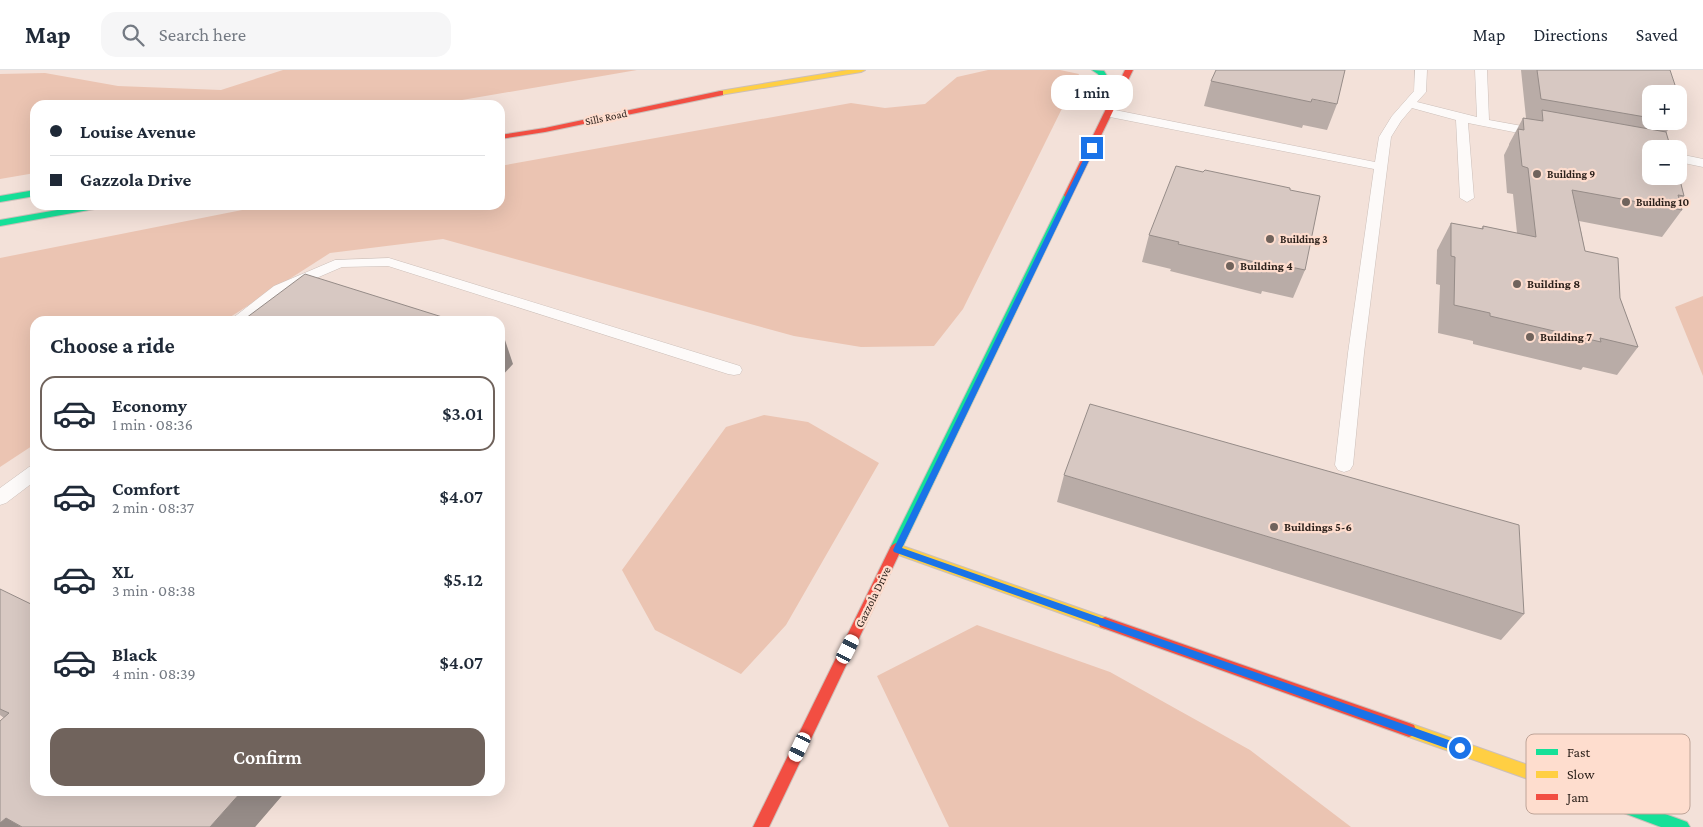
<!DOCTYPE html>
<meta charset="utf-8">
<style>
body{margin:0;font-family:"Crimson Pro",serif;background:#f6f6f7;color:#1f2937;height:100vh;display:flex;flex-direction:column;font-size:19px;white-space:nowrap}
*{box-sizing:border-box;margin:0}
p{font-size:16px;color:#747a83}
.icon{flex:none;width:28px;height:28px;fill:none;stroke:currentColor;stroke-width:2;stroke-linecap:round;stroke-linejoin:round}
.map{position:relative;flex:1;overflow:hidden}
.drawer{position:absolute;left:30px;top:246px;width:475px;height:480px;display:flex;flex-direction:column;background:#fff;border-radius:15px;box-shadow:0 5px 20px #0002}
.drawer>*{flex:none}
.guide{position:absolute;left:30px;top:30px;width:475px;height:110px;border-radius:15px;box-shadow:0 5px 20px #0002;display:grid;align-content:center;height:110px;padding:0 20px;background:#fff}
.controls{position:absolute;left:1642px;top:15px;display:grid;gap:10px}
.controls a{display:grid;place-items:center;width:45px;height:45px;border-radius:10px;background:#fff;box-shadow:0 5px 20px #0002;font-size:25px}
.end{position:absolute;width:22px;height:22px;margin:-11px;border:6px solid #1a73e8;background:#fff;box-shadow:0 0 0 2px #fff}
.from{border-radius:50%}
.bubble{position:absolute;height:35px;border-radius:15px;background:#fff;box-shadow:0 5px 20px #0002;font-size:16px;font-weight:600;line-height:35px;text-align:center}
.car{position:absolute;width:15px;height:30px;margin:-15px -8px;border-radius:6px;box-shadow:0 0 4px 1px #0007;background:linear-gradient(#fff 24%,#345 0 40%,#fff 0 76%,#345 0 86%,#fff 0)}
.guide b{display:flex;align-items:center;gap:18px;height:48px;font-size:19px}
.guide b+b{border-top:1px solid #e0e1e3}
.guide i{width:12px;height:12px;background:#1f2937}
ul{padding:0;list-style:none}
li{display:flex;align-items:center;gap:15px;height:75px;margin:0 10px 8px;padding:0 10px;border:2px solid transparent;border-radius:15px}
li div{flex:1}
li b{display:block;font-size:19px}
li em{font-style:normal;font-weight:600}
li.current{border-color:#70635c}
li>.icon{width:45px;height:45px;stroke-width:1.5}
h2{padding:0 20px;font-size:22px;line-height:60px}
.button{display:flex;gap:10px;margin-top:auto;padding:10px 20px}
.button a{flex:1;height:58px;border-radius:15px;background:#70635c;color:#fff;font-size:20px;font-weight:600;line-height:58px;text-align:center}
header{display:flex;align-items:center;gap:30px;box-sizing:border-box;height:70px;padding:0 25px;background:#fff;border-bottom:1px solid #e0e1e3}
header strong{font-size:24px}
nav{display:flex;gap:28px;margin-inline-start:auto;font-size:18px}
.search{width:350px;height:45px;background:#f6f6f7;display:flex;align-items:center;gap:12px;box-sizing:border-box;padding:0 18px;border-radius:15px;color:#747a83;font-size:19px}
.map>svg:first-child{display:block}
</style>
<header>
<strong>Map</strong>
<div class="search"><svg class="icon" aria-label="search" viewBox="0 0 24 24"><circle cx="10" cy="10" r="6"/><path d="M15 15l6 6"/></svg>Search here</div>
<nav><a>Map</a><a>Directions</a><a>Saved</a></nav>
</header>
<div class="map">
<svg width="1703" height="757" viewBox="0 0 1703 757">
<rect width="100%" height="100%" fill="#f3e1d9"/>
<path fill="#ebc4b2" d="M283 0H637L433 35H35V103L0 109V4L45 3 118 16 221 20Z
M988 0H1060L1079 4 963 239 934 276 861 277 794 266 443 169 330 183 224 251H35V374L0 397V188L267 135H500V96L851 33 885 38 925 34 957 7Z
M1703 226V306L1675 237Z
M764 345 808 352 879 393 786 555 741 604 655 560 622 500 726 357Z
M977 555 1110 602 1250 680 1351 757H949L877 606Z"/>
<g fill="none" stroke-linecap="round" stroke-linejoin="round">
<g stroke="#ccbfb9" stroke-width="1">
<path id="lane" d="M1415 0H1427L1426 22 1417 32 1477 47 1475 0H1487L1489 50 1539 59 1545 63 1539 67 1468 53 1474 128 1467 132 1460 128 1456 50 1412 38 1401 51 1391 67 1364 283 1353 395 1350 400 1344 402 1338 400 1335 395 1348 283 1374 99 1110 47 1104 43 1110 39 1375 92 1379 67 1392 46 1414 21Z
M1679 84 1703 89V97L1679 92Z
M389 188 740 296 742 300 740 304 734 305 728 304 388 196 342 197 284 222 247 251H229L274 216 335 190Z
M35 395V411L6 433 0 435V418L29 397Z"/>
</g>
<g stroke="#ccbfb9" stroke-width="2">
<path id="fast" d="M1092 0 1104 1 1120 27 1119 29H1113L1098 4Z
M35 120V126L0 132V126Z
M1068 122 1072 125 902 478 900 481 896 483 892 481 890 478 1064 125Z
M86 135H104L100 138 0 156V150Z
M1610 724 1687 752 1690 757H1661L1605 736 1602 731 1605 726Z"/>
</g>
<g stroke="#ccbfb9" stroke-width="2">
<path id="slow" d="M848 0H865L861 2 720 25 716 23 720 21Z
M897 474 1110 549 1112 553 1110 557 1105 559 893 483 891 479 893 475Z
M1409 653 1610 724 1615 726 1618 731 1615 736 1610 738 1409 667 1404 665 1402 660 1404 655Z"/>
</g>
<g stroke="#ccbfb9" stroke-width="2">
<path id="jam" d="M1125 0H1133L1072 125 1068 128 1065 127 1064 125Z
M720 21H723V25L545 62 500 69V65L545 58Z
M896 473 900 475 902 478 769 757H753L890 478 892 475Z
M1105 547 1409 653 1414 655 1416 660 1414 665 1409 667 1100 557 1098 553 1100 549Z"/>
</g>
<use href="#lane" fill="#fdfaf9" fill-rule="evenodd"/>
<use href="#fast" fill="#16e098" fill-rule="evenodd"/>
<use href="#slow" fill="#ffcf43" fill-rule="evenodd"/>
<use href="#jam" fill="#f24e42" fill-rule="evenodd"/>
</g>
<path fill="#b9aca7" d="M1521 0H1670L1651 24V51H1674L1666 63 1684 126 1680 132 1682 140 1662 167 1579 151 1585 181 1620 228 1638 277 1617 305 1583 297 1581 300 1473 274V271L1438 263 1440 215 1436 214 1437 180 1451 153 1481 159 1483 156 1517 163 1513 124 1507 123 1504 85 1509 75V74L1523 48H1526Z
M1211 11 1337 34 1327 60 1303 55 1302 58 1204 36Z
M1290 120 1305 200 1293 228 1262 221 1261 224 1170 201 1171 199 1142 192 1149 165Z
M1064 405 1524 544 1501 570 1057 432Z
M0 519 286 721 255 757H0L4 648 0 645Z"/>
<path fill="#968c88" d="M504 267 513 294 500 308V270Z
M242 721H286L255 757H210Z
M6 748 21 757H0V753Z"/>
<path fill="#d7c8c2" stroke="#968c88" d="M1216 0H1345L1337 34 1312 29 1311 32 1211 11Z
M1537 0H1670L1678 24H1651V48L1541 29Z
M1542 40 1666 62 1671 79H1651V106H1679L1684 126 1678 125 1682 140 1572 120 1585 181 1618 188 1620 228 1638 277 1600 268 1601 272 1490 246V243L1454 235 1455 187 1451 186V153L1483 159V156L1536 167 1528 98 1522 96 1518 59 1524 60 1523 48 1543 51Z
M1176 96 1203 102 1205 100 1290 118V120L1320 126 1305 200 1272 193V196L1178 174 1179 172 1149 165Z
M305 204 455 251H242Z
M500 265 504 267 500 270Z
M1090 334 1519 455 1524 544 1064 405Z
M0 519 35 536V721H242L210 757H22L6 748 0 753V651L9 643 0 639Z"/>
<path fill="#1a73e8" d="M1092 76 1095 78 902 478 1460 674 1464 675 1465 678 1464 682 1460 683 894 482 893 480 1089 78Z"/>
<g fill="#70635c" stroke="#feddce" stroke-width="2">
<circle cx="1537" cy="104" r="5"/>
<circle cx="1626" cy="132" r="5"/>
<circle cx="1270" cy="169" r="5"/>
<circle cx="1230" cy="196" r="5"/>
<circle cx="1517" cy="214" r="5"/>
<circle cx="1530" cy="267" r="5"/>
<circle cx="1274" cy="457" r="5"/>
</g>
<g text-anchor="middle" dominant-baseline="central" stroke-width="4.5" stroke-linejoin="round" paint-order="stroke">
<g font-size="11" fill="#2a1f19" stroke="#feddce">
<text transform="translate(606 47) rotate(-12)">Sills Road</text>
</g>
<g font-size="11" font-weight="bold" fill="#2a1f19" stroke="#feddce" text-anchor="start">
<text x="1547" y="104">Building 9</text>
<text x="1636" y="132">Building 10</text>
<text x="1280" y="169">Building 3</text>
</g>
<g font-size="12" font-weight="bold" fill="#2a1f19" stroke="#feddce" text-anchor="start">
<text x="1240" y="196">Building 4</text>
<text x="1527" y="214">Building 8</text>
<text x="1540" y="267">Building 7</text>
<text x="1284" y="457">Buildings 5-6</text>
</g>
<g font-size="12" fill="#2a1f19" stroke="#feddce">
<text transform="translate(873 527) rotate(-64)">Gazzola Drive</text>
</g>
</g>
<rect x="1526" y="664" width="164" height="80" rx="8" fill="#feddce" stroke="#bea498" stroke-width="1"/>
<rect x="1536" y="679" width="22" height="6" fill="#16e098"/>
<rect x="1536" y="701" width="22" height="7" fill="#ffcf43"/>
<rect x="1536" y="724" width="22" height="6" fill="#f24e42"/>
<g font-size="14" fill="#2a1f19">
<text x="1567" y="687">Fast</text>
<text x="1567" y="709">Slow</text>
<text x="1567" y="732">Jam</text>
</g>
</svg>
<div class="controls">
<a>+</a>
<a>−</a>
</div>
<i class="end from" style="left:1460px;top:678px"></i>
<i class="end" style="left:1092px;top:78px"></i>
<div class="bubble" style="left:1051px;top:5px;width:82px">1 min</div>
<i class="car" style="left:848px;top:579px;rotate:27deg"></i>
<i class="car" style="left:800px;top:677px;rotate:205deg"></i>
<div class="guide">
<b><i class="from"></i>Louise Avenue</b>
<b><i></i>Gazzola Drive</b>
</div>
<section class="drawer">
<h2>Choose a ride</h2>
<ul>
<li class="current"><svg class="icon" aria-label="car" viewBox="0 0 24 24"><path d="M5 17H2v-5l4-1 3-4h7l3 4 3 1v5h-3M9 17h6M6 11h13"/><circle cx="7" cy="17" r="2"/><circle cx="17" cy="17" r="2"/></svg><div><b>Economy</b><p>1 min · 08:36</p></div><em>$3.01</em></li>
<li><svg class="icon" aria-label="car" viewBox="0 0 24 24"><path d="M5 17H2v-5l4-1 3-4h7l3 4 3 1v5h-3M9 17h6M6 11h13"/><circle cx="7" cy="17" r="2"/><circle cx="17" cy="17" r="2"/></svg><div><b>Comfort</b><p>2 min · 08:37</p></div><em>$4.07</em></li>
<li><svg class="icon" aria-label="car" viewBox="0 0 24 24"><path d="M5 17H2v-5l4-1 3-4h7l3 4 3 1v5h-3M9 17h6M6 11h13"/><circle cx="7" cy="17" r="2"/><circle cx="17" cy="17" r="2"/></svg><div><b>XL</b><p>3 min · 08:38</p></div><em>$5.12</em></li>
<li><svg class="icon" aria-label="car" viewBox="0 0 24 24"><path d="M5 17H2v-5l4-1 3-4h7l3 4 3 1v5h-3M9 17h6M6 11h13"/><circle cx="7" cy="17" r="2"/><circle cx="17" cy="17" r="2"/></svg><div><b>Black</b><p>4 min · 08:39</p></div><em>$4.07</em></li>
</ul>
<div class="button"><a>Confirm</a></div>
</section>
</div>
